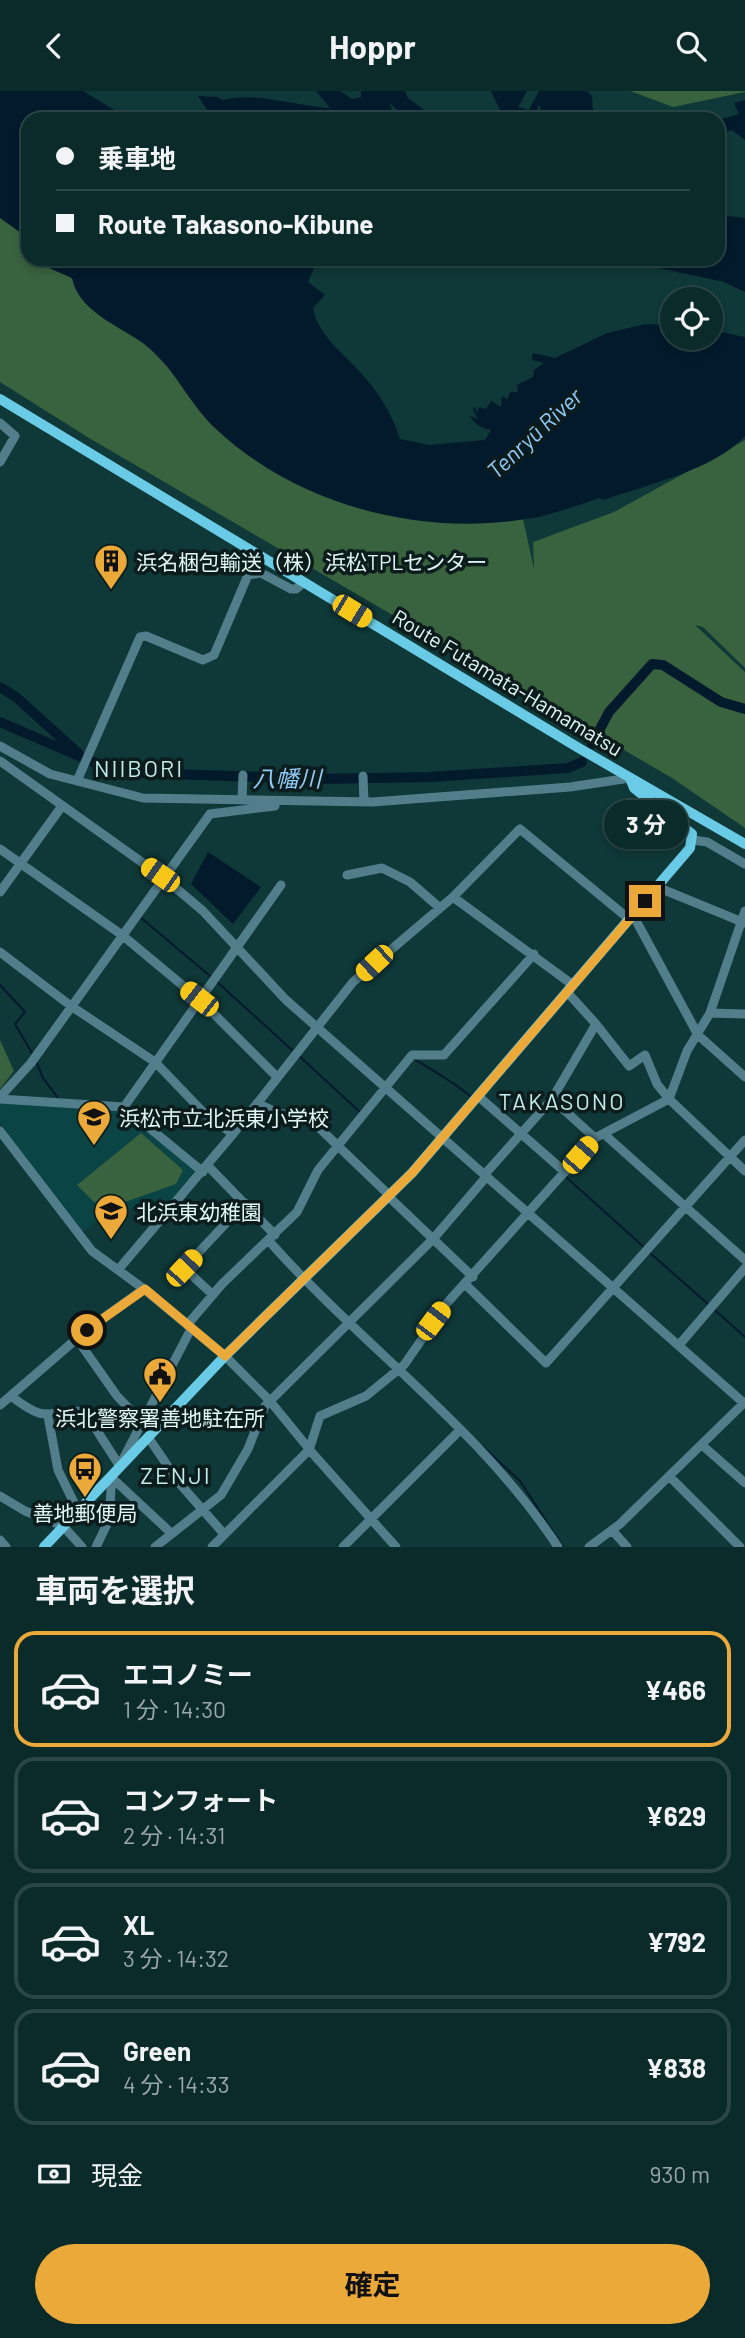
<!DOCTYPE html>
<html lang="ja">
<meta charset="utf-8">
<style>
body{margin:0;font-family:Barlow,"Noto Sans JP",sans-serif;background:#193636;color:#f1f3f6;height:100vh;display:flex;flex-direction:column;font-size:26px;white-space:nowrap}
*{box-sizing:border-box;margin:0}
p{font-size:23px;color:#9aa7a8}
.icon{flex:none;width:38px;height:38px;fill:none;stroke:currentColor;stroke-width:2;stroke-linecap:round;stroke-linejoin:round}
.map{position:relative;height:1456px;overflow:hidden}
.drawer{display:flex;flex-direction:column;background:#0b2a2a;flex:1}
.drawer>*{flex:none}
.guide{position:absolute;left:21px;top:21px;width:704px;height:154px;border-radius:21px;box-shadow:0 4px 10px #0003,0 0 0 2px #2b4647;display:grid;align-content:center;height:154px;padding:0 35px;background:#0b2a2a}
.tools{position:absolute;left:660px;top:196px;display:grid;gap:14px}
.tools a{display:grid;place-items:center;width:63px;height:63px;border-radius:50%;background:#0b2a2a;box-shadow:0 4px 10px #0003,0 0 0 2px #2b4647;font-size:35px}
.end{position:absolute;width:32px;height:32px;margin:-16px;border:9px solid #eba939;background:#111;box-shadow:0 0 0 4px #111}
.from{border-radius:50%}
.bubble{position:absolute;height:49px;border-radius:24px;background:#0b2a2a;box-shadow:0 4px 10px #0003,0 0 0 2px #2b4647;font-size:23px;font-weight:700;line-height:49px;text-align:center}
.car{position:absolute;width:21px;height:42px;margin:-21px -10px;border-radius:9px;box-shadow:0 0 5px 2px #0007;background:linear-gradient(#f5c518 24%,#345 0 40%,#f5c518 0 76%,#345 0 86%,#f5c518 0)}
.guide b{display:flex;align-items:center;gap:24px;height:66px;font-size:26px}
.guide b+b{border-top:2px solid #2b4647}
.guide i{width:18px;height:18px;background:#f1f3f6}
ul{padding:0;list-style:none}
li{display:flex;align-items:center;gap:21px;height:116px;margin:0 14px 10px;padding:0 21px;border:4px solid #2b4647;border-radius:21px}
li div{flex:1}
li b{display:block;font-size:26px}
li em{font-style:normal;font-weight:700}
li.selected{border-color:#eba939}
li>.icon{width:63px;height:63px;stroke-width:1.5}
h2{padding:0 35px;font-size:32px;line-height:84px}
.pay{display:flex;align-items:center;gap:18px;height:77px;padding:0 35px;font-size:26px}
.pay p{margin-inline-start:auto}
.cta{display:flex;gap:14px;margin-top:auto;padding:14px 35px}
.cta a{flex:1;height:80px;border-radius:42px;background:#eba939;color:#111;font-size:28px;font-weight:700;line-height:80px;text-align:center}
header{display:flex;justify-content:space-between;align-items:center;height:91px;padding:0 35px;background:#0b2a2a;font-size:32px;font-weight:700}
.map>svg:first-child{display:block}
</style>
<header><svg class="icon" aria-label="back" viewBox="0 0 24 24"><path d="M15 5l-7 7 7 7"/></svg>Hoppr<svg class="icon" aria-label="search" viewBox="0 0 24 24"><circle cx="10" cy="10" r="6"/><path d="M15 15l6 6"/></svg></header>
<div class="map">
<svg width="745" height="1456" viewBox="0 0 745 1456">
<rect width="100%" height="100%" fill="#0f3838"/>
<path fill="#0a4444" d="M0 1009 126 1020 200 1080 157 1130 142 1111 124 1122 117 1116 81 1142 0 1032Z"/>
<path fill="#39623e" d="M630 0H745V1L673 16Z
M0 123 28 148V168H50L151 259 263 373 460 431 523 428 534 478 533 451 614 421 745 349V577L703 536 695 534 745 581V737L672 687 89 347 0 291Z
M0 949 14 980 0 998Z
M141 1042 183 1079 176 1093 102 1119 77 1094Z"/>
<path fill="#021a2c" d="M0 0H83L116 20 135 22 147 28H28V147L0 127Z
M316 0H340L352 8 361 6V0H405L408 7 436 28H406L390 12 392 20 403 28 392 25 389 28H213L198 5 217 6 223 9C253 0 296 15 330 17Z
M491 0H527L518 16 529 19 539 0H587L592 5 593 21 601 28H538L542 21 539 14 533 28H504Z
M745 9V49L732 39 725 41 718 56V29L739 23 734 12Z
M718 124 745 127V201L724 191 617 168H718Z
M41 168H318L308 191 325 204 313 217C317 243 343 262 361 282 379 302 392 323 400 348L429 354 485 349 491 339C483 338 474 333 470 325L478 328 473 319 475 316 477 322 479 316 486 318 491 310 501 316 502 305 508 308 510 301H518L517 294 533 286 534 279 544 272 532 269 533 262 555 267 607 242 646 233 672 234V247H710L711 239 745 246V345C714 379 646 394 603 409L599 407C579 414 559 421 538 426 427 448 299 416 216 338 192 316 177 283 153 260 129 238 79 224 72 187L49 177Z
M208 761 261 796 233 833 191 793Z"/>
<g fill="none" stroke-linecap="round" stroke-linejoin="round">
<path stroke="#021a2c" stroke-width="2" d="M140 826 210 885
M216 890 292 959
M0 894 25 921 15 933 32 962
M298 964 361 1022
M414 968C434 980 452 990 470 1005
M36 970 43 987 58 1007
M566 1086 645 1157
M649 1161 708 1213
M715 1219 745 1246
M482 1355 520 1390 563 1456"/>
<path stroke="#021a2c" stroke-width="10" d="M0 596 16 606 78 662
M0 631 93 671 141 682 319 688 430 686 568 677 582 671
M592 653 609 621 652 573 663 574 721 611 745 618"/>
<path stroke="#527e8c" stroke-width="9" d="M0 332 15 345 0 371
M0 655 50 683 143 707 373 711 570 696 630 687
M0 670 164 787 203 820 286 909 745 1313
M363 685 364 711
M77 690 140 546 146 545 203 569 214 564 248 484 261 482 291 498H296L304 491
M242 709 243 684
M693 749 707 751 745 773
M0 758 122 844 199 908 277 986
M347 784 382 777 410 791 440 817
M657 796 745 832
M0 801 62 715
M453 806 573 894
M633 824 698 944 745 986
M0 861 71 915 155 971 205 1023 233 1043 353 891 453 806 520 738 629 828
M710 922 745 820
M596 933 629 975 645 964 657 993 669 1008 745 1080
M478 1005 565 1081
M0 1006 31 972 210 723 275 715
M0 1008 124 1016 203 1081
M552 1008 595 1047
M257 1012 278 1022 311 1029 390 1105
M124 1016 281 794
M0 1040 92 1160 144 1198 225 1265 270 1310 314 1364 396 1456
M604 1043 745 1169
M208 1075 275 1144
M485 1083 552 1008 596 933 567 901
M389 1106 473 1186
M269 1150C362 1255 481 1338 558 1456
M118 1179 233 1043
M466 1194 546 1272 745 1049
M213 1204 184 1177 245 1112
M187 1234 222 1193 297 1121 318 1079 412 964H444L534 863
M77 1248 117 1305 143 1332
M679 1254 745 1177
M11 1305C52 1337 47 1316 85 1321L119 1374
M0 1314 88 1238 144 1198
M48 1325 58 1379 78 1420
M148 1346 180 1393 224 1443
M702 1354 745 1392
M122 1370 191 1238
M669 1385 740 1456
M111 1386 170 1441
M0 1405 25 1420 63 1435 82 1456
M612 1439 627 1456
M0 1449 6 1456
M96 1456 109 1429 112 1384
M155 1456 221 1404 248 1358 265 1315 433 1148 487 1085
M212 1456 309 1359 320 1325 366 1305 404 1274 447 1212 595 1047 669 1008 687 960 710 922 745 923
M343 1456 460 1339
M589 1456 620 1433 745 1311"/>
<path stroke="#6acbe6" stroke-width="10" d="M0 308 577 656 745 753
M44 1456 225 1265 412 1082 690 757 692 743 634 697 630 687"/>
</g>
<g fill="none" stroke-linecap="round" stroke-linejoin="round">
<path stroke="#eba939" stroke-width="9" d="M87 1239 145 1198 225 1265 412 1082 645 810"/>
</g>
<defs>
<g id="building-pin" transform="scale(1.75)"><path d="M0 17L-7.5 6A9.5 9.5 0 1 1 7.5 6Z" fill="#eba939" stroke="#0c1c1c"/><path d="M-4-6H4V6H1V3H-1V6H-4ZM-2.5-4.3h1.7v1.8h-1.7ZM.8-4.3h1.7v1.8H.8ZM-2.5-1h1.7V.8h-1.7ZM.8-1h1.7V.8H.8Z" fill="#111"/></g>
<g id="school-pin" transform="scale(1.75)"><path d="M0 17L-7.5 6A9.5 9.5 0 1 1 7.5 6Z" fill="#eba939" stroke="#0c1c1c"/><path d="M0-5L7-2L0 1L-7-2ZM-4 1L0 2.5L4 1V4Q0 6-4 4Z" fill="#111"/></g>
<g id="civic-pin" transform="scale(1.75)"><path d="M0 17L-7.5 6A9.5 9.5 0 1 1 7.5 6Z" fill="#eba939" stroke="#0c1c1c"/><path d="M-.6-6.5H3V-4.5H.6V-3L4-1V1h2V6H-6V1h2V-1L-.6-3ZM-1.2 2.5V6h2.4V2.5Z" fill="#111"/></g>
<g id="bus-pin" transform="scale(1.75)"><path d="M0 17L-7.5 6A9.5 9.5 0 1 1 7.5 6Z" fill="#eba939" stroke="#0c1c1c"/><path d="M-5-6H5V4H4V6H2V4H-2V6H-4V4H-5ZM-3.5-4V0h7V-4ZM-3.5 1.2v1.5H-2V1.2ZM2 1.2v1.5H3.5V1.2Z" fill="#111"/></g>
</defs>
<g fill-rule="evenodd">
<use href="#building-pin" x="111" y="470"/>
<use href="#school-pin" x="94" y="1026"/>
<use href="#school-pin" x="111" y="1120"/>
<use href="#civic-pin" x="160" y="1283"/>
<use href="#bus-pin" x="85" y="1378"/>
</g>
<g text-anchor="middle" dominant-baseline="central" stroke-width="7" stroke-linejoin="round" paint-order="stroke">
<g font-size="21" fill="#e2f8f7" stroke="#0c1c1c" text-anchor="start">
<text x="136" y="470">浜名梱包輸送（株）浜松TPLセンター</text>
<text x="119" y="1026">浜松市立北浜東小学校</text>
<text x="136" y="1120">北浜東幼稚園</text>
<text x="160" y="1326" text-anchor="middle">浜北警察署善地駐在所</text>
<text x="85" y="1421" text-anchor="middle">善地郵便局</text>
</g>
<g font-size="21" fill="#e2f8f7" stroke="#0c1c1c">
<text transform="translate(508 591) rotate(31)">Route Futamata-Hamamatsu</text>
</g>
<g font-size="23" font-style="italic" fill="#90caf8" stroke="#0c1c1c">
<text transform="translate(534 342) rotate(-43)">Tenryū River</text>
<text x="287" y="687">八幡川</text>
</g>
<g font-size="23" letter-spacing="2" fill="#c1eceb" stroke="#0c1c1c">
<text x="139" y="677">NIIBORI</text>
<text x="562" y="1010">TAKASONO</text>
<text x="176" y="1384">ZENJI</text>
</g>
</g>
</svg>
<div class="tools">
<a><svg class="icon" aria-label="locate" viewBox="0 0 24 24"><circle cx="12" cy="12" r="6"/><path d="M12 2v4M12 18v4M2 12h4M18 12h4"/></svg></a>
</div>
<i class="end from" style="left:87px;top:1239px"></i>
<i class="end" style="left:645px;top:810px"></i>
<div class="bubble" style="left:604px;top:709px;width:84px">3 分</div>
<i class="car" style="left:352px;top:520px;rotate:121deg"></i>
<i class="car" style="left:160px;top:784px;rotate:305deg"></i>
<i class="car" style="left:374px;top:872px;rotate:227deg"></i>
<i class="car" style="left:199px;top:908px;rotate:308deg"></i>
<i class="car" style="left:580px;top:1064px;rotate:41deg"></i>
<i class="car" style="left:184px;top:1177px;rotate:43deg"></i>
<i class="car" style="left:433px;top:1230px;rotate:37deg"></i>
<div class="guide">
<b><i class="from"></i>乗車地</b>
<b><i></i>Route Takasono-Kibune</b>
</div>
</div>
<section class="drawer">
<h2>車両を選択</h2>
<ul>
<li class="selected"><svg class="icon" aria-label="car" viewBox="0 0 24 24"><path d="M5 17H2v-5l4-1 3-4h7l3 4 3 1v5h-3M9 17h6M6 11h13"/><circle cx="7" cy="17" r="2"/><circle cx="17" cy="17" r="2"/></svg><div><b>エコノミー</b><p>1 分 · 14:30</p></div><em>¥466</em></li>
<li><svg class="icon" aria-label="car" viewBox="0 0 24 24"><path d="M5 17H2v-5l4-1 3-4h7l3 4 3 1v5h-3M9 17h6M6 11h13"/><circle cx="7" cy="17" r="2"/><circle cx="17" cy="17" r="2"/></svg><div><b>コンフォート</b><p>2 分 · 14:31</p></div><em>¥629</em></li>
<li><svg class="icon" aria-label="car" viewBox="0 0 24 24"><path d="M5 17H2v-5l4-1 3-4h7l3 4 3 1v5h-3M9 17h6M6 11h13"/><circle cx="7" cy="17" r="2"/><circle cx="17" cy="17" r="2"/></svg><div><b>XL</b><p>3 分 · 14:32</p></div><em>¥792</em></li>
<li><svg class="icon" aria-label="car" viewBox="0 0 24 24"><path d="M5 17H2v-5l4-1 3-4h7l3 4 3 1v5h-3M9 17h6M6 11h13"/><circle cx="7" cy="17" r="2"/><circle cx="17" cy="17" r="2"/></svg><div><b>Green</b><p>4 分 · 14:33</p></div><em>¥838</em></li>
</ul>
<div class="pay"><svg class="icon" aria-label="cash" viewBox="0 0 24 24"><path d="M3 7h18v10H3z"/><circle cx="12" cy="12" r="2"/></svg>現金<p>930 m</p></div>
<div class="cta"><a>確定</a></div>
</section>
